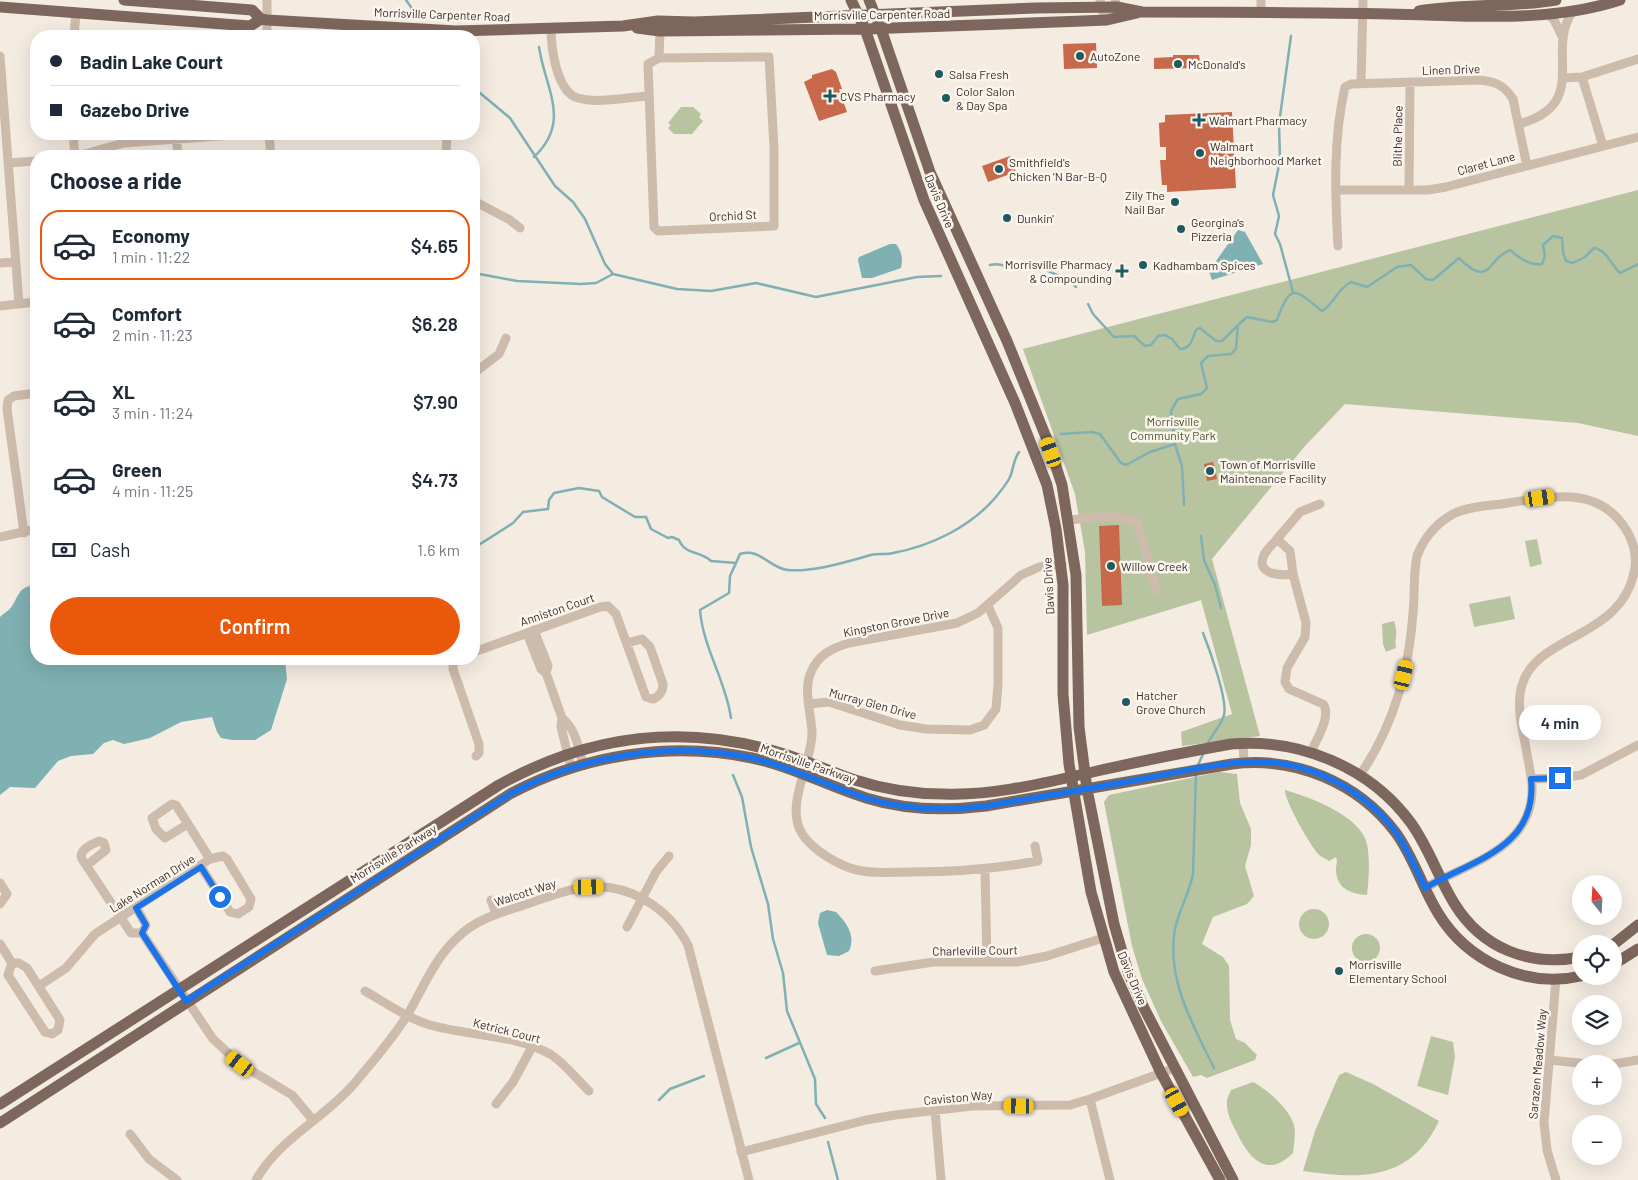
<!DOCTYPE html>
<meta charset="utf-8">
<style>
body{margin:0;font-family:Barlow,sans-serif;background:#f6f6f7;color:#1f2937;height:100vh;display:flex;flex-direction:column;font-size:19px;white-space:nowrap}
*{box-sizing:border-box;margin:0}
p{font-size:16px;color:#747a83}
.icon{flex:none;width:28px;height:28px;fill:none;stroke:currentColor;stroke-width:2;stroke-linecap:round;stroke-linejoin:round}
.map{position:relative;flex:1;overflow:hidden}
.sheet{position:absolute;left:30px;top:150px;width:450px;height:515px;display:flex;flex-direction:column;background:#fff;border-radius:20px;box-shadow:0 5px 20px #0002}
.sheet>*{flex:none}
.guide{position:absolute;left:30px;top:30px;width:450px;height:110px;border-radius:20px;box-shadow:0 5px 20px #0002;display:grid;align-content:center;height:110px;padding:0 20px;background:#fff}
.needle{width:32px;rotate:342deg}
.controls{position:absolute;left:1572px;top:875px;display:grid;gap:10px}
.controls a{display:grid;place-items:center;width:50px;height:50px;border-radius:50%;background:#fff;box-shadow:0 5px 20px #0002;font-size:25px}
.end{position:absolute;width:22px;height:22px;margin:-11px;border:6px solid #1a73e8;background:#fff;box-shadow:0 0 0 2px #fff}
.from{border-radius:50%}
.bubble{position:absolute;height:35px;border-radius:18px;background:#fff;box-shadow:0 5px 20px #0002;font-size:16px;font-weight:600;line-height:35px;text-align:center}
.car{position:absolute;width:15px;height:30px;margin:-15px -8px;border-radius:6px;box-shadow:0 0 4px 1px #0007;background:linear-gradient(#f5c518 24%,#345 0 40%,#f5c518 0 76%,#345 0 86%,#f5c518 0)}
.guide b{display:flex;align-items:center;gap:18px;height:48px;font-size:19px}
.guide b+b{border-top:1px solid #e0e1e3}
.guide i{width:12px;height:12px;background:#1f2937}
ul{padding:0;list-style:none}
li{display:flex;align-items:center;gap:15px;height:70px;margin:0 10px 8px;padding:0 10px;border:2px solid transparent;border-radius:20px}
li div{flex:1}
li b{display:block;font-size:19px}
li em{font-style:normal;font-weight:600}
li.selected{border-color:#ea580c}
li>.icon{width:45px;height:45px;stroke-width:1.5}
h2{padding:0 20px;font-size:22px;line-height:60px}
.pay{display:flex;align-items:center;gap:12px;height:55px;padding:0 20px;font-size:19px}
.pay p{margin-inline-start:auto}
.cta{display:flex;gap:10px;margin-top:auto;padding:10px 20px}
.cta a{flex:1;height:58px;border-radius:30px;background:#ea580c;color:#fff;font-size:20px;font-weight:600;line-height:58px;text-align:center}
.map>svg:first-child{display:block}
</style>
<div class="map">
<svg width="1638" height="1180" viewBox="0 0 1638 1180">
<rect width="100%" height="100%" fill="#f4ebe1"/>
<path fill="#b8c4a0" d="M681 107H693L701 114 699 117 703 121 692 134H674L668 128 671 125 668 123Z
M1638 190V436L1578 423 1345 404 1305 446 1212 559 1260 736 1182 746 1181 732 1232 714 1201 600 1087 635 1085 552 1075 494 1023 349Z
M1537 539 1542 564 1530 567 1525 541Z
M1510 596 1515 619 1474 627 1469 604Z
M1394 621C1399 636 1394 636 1396 648L1386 652 1383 644 1382 624Z
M1219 772 1237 774 1240 803 1251 829V845L1245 866 1254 896 1247 904 1213 917 1202 944 1223 957 1229 966 1230 1020 1236 1039 1245 1043 1257 1055 1255 1060 1207 1078 1201 1075 1193 1077 1161 1021 1142 979 1132 946 1104 802 1109 795Z
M1285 790C1310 797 1361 816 1367 844 1370 859 1369 879 1367 895 1350 894 1336 888 1336 869 1336 864 1338 862 1336 857L1329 861C1326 859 1322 857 1319 855 1311 847 1284 800 1285 790Z
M1299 924a15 15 0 1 1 30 0a15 15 0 1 1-30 0Z
M1352 948a14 14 0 1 1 28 0a14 14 0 1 1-28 0Z
M1431 1036 1453 1042 1455 1057 1448 1095 1417 1086Z
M1346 1072 1373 1084 1439 1121C1411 1180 1363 1180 1303 1171L1315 1131 1339 1075Z
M1253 1082C1269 1091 1288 1107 1294 1125 1296 1134 1294 1145 1293 1153 1266 1180 1248 1157 1236 1131 1231 1122 1226 1111 1227 1101 1227 1097 1230 1094 1231 1090Z"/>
<path fill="#7fb0b2" d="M1238 230 1245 232 1263 264 1212 280 1209 271Z
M890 244H896C902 252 903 259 901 268L872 278H862L858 260 859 257Z
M30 586 36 589V659H285L287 679 271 730 255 740H233L221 738 217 732 212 717 181 722 150 738 124 744 113 740 104 743 93 754 71 756 58 761 35 788 10 787 0 795V617C4 613 10 610 12 606 18 597 19 588 30 586Z
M827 910 836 912C847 923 856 936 849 951L839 956 827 955 818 923 820 913Z"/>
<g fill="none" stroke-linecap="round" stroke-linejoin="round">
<path stroke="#7fb0b2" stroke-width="2.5" d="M406 0 418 17
M1291 36 1279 124 1280 160 1273 195 1279 216 1275 234 1280 244 1293 292
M474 88 510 118 555 186 573 202 585 219 605 264 613 274 677 289 711 291 756 283 816 297 917 277 941 276
M534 157C572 121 545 89 539 47
M990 265C1001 262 1007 268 1017 269 1023 270 1028 267 1033 267 1043 267 1069 280 1076 287
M474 273 517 281 581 284 596 283 613 274
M1088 304 1093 314 1114 337 1134 336 1145 346 1151 345 1158 336 1165 335 1172 339 1180 349C1191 349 1192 339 1196 330L1200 328 1216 341H1222L1237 326
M1061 434 1092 432 1100 434 1121 463 1126 465 1150 452 1175 444 1171 411 1178 399 1201 394 1207 388 1201 363 1208 356 1231 354 1236 349 1238 325 1247 317 1272 322 1277 320C1291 283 1294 288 1322 311 1335 303 1337 289 1351 282L1367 287 1397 267 1411 265 1426 279 1433 280 1459 258C1491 290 1487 258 1510 250 1520 258 1529 266 1542 264L1545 256 1543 245 1553 236 1562 238 1563 252 1566 261 1573 263 1585 257 1594 248C1607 250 1611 265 1620 273L1638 264
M1175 444 1182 466 1184 505
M1201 536 1204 560 1215 585 1221 608
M474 548 513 523 523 512 548 509 549 500 554 493 579 488 599 491 602 497 635 517H646L651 529 668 538 672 537 679 540C686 556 700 550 711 561L736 563 740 554C759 547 771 569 788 570 815 572 845 562 871 555 878 553 886 555 893 553 931 546 970 527 995 498 1000 492 1005 486 1009 479 1014 470 1012 462 1019 452
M1203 633C1209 648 1228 700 1224 715 1221 726 1212 734 1207 745
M731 718C726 681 703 648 700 610L729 593 730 576 736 563
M1198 765 1204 752
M1196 773 1193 874C1189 894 1179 910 1175 929 1166 979 1193 1025 1214 1068
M733 775 742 797 751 847 768 904 773 939 783 973 787 1011 815 1079 816 1104 825 1118
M766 1058 799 1043
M659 1100 670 1089 704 1076
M828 1142 838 1180"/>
</g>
<path fill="#c8694b" d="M1096 43 1097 68 1064 69 1063 44Z
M1173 55H1199L1201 68 1154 69V58L1173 57Z
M832 69 836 72 842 89H839L847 112 819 121 804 82 812 78V75Z
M1232 112 1236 188 1167 192V185H1162L1160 160H1166V147H1160L1159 123 1165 122V115Z
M1010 156 1016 172 988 182 982 166Z
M1213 462 1217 479 1207 481 1204 464Z
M1119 525 1122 605 1102 606 1099 526Z"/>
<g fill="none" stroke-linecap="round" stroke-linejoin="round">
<path stroke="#cdbbac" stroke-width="9" d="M267 0V36
M1100 0 1101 7 1107 20 1117 7 1115 0
M1261 0V13
M1548 14 1554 20 1563 38
M551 28C551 46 556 92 578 98 599 104 627 97 649 96
M74 36 76 13
M0 56 19 304
M659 58 648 64 654 227 658 231 774 226V148L769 57 659 58 660 31
M1582 77 1603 146
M1564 78 1582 77 1638 59
M1361 83 1363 0
M1519 124C1592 104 1544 51 1573 11
M73 134 75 156
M176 134 178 156
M269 134 271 156
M77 156 124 143 245 134
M446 156 447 134
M8 163 36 161
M1336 190H1428L1446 187 1638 137
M1409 190 1410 82
M474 201 510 220 520 228
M1338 246C1335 193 1333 139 1345 87L1351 84 1478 80C1495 81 1504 85 1513 99L1527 166
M0 263 15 262
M0 306 36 302
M474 373 499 354 506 338
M1069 520 1109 516 1137 522 1156 590
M24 533 7 409 8 400 14 396 36 393
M0 537 36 529
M1277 539C1273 544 1267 549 1264 555 1255 575 1281 576 1293 574
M534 630 548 666 546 673 562 718 561 727 571 767
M527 633 541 669 546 673
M474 652 600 607 608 606 616 614 646 697 653 699C660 696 663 691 663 684L650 647 642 639 627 643
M457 659 453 664V669L479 744V753L476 756
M809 704 829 702 900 725 926 729 970 730 984 725 996 709 998 684V628L988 606
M562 718C576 729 578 747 583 764
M1243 743 1244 762
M1311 752C1316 740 1332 716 1323 704L1289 689 1285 682 1287 668 1305 637 1306 623 1293 574 1290 551 1277 539 1300 512 1320 504
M1360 775C1393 727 1409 671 1413 613 1415 594 1413 575 1417 556 1424 538 1435 524 1453 514 1469 506 1490 506 1508 503 1551 497 1597 485 1625 528 1632 538 1637 554 1635 567 1625 639 1537 633 1522 685 1516 704 1522 728 1526 748 1528 763 1533 778 1532 793 1529 850 1466 864 1425 888
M1531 779 1560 778 1581 775 1638 745
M188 824 165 838 156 829 152 818 172 804 176 805 210 859
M1035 846 1038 861C995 869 953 872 910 872 892 872 874 874 857 870 839 866 813 850 803 835 783 807 813 762 812 732 811 712 803 691 811 672 818 655 832 648 849 643L957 623 978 613 1021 575 1039 567 1062 564
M87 865 106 850 104 843 99 841C92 844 82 848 81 856L82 859 131 933H142L213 1039 240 1064 292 1095 313 1120
M985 870 987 962
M0 883 7 894 0 904
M491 900 496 914
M136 907 146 925 142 933
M627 927 656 872 669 856
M0 944 12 963
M12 963H19L27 968 60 1020 58 1030 52 1034 45 1032 8 975Z
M875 971 933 962H1017L1047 956 1103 938
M1556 979 1544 1123 1547 1150 1556 1180
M39 986 66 968 95 934 210 859 223 856 227 859 251 899 249 907 238 914 230 912 201 867
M365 991C386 1003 407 1018 430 1025 469 1036 514 1034 550 1054 565 1063 576 1079 589 1091
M1550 1060 1588 1064
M1614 1064 1638 1060
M1090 1099 1110 1180
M496 1104 513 1082 532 1047
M935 1110 941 1180
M130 1134 149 1159 177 1180
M741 1152 866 1120 895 1115 972 1106 1070 1105 1090 1099 1175 1068
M256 1180C279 1139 322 1120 353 1085 370 1065 395 1036 408 1014 423 988 435 958 457 938 476 919 500 913 524 905 543 899 563 890 582 888 627 881 668 907 688 945L749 1180"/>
<path stroke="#7d675c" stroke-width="11" d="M124 0 252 10 261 19 267 20 456 31 623 26 658 21 694 22 1036 8 1117 7 1142 12C1224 12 1307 12 1389 14 1465 15 1546 24 1620 0
M851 0 865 29 924 200 1015 403 1047 485 1056 529 1063 585V694L1069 764 1091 892 1114 972 1161 1073 1220 1180
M869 0 881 29 930 172 1007 341 1048 442 1062 485 1076 575 1079 727 1087 789 1114 924 1128 972 1144 1008 1233 1180
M0 7 250 26 261 19
M1419 11C1464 3 1511 8 1556 0
M637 28 660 31 865 29 1083 21 1107 20 1137 13
M1614 944 1638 925
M1614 964 1638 949
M0 1104 499 785C589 735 685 723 784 754 808 761 831 772 855 780 883 789 915 794 944 794 995 796 1048 782 1097 771 1142 761 1186 752 1231 744 1299 738 1370 767 1411 823 1429 848 1438 877 1454 903 1482 949 1530 967 1581 957
M0 1123 510 794C583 755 670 741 752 758 791 766 828 786 866 798 905 810 946 811 986 806L1232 764C1294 756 1358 782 1396 833 1414 858 1422 887 1438 913 1467 961 1526 989 1581 976"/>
</g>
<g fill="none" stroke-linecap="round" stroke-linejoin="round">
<path stroke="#1a73e8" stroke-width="6" d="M220 897 201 867 136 908 146 925 142 933 186 1001 510 794C583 755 670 741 752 758 791 767 828 786 866 798 905 810 946 811 986 806 1040 797 1094 788 1147 778 1186 771 1228 760 1268 762 1317 765 1369 794 1397 834 1408 851 1416 869 1425 888 1472 860 1538 848 1531 779L1560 778"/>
</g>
<g fill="#1f5a5e" stroke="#fbf5ee" stroke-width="2">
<circle cx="1080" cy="56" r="5"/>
<circle cx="1178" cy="64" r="5"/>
<circle cx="939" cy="74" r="5"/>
<path d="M827.5 88.5h5v5h5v5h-5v5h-5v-5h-5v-5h5z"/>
<circle cx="946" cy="98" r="5"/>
<path d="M1196.5 112.5h5v5h5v5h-5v5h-5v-5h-5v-5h5z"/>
<circle cx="1200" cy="153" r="5"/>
<circle cx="999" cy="169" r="5"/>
<circle cx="1175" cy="202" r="5"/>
<circle cx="1007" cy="218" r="5"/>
<circle cx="1181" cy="229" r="5"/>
<circle cx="1143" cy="265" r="5"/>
<path d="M1119.5 263.5h5v5h5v5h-5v5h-5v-5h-5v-5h5z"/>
<circle cx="1210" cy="471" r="5"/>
<circle cx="1111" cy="566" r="5"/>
<circle cx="1126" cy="702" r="5"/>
<circle cx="1339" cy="971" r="5"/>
</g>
<g text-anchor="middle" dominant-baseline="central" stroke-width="5" stroke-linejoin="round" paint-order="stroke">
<g font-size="12" fill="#3b302b" stroke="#fbf5ee">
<text transform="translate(442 14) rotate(2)">Morrisville Carpenter Road</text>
<text transform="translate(882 14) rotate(-1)">Morrisville Carpenter Road</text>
<text transform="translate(1451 69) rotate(-2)">Linen Drive</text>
<text transform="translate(1397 136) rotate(-89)">Blithe Place</text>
<text transform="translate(1486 163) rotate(-15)">Claret Lane</text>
<text transform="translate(940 201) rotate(67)">Davis Drive</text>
<text transform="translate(733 215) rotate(-3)">Orchid St</text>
<text transform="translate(1048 586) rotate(-93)">Davis Drive</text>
<text transform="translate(557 609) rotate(-19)">Anniston Court</text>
<text transform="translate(896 622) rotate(-11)">Kingston Grove Drive</text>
<text transform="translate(873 703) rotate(15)">Murray Glen Drive</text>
<text transform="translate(808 763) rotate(19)">Morrisville Parkway</text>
<text transform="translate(393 853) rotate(-32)">Morrisville Parkway</text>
<text transform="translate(152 883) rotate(-32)">Lake Norman Drive</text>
<text transform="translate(525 892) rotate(-18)">Walcott Way</text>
<text transform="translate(975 950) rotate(-1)">Charleville Court</text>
<text transform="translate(1133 978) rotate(67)">Davis Drive</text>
<text transform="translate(507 1030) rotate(14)">Ketrick Court</text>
<text transform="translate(1537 1064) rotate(-85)">Sarazen Meadow Way</text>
<text transform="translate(958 1097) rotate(-5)">Caviston Way</text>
</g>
<g font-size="12" fill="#3b302b" stroke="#fbf5ee" text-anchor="start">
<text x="1090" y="56">AutoZone</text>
<text x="1188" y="64">McDonald's</text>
<text x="949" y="74">Salsa Fresh</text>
<text x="956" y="91">Color Salon<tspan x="956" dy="14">&amp; Day Spa</tspan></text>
<text x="840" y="96">CVS Pharmacy</text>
<text x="1209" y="120">Walmart Pharmacy</text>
<text x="1210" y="146">Walmart<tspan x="1210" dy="14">Neighborhood Market</tspan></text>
<text x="1009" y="162">Smithfield's<tspan x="1009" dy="14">Chicken 'N Bar-B-Q</tspan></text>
<text x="1165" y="195" text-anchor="end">Zily The<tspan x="1165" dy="14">Nail Bar</tspan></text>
<text x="1017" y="218">Dunkin'</text>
<text x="1191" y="222">Georgina's<tspan x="1191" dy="14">Pizzeria</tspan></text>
<text x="1112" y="264" text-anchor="end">Morrisville Pharmacy<tspan x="1112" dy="14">&amp; Compounding</tspan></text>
<text x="1153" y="265">Kadhambam Spices</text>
<text x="1220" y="464">Town of Morrisville<tspan x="1220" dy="14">Maintenance Facility</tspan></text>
<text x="1121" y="566">Willow Creek</text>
<text x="1136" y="695">Hatcher<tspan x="1136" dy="14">Grove Church</tspan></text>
<text x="1349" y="964">Morrisville<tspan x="1349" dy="14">Elementary School</tspan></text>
</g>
<g font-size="12" fill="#4a5a2e" stroke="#fbf5ee">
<text x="1173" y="421">Morrisville<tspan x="1173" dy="14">Community Park</tspan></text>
</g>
</g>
</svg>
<div class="controls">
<a><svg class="needle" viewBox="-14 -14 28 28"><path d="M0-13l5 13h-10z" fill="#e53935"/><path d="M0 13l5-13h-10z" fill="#747a83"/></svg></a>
<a><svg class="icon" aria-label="locate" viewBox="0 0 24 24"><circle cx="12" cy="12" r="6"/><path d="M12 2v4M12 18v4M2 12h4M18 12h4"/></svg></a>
<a><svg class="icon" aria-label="layers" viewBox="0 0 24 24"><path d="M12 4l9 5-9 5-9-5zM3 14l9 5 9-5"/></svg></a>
<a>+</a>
<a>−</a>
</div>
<i class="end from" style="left:220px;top:897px"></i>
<i class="end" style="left:1560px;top:778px"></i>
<div class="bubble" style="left:1519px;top:705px;width:82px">4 min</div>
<i class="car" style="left:1051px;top:452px;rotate:341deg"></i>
<i class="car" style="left:1540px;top:498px;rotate:82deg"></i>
<i class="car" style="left:1404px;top:675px;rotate:13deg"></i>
<i class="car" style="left:589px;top:887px;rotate:89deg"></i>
<i class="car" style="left:240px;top:1064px;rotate:308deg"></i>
<i class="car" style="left:1177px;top:1102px;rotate:151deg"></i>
<i class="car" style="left:1019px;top:1106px;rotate:271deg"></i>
<div class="guide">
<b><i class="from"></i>Badin Lake Court</b>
<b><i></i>Gazebo Drive</b>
</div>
<section class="sheet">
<h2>Choose a ride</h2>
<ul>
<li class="selected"><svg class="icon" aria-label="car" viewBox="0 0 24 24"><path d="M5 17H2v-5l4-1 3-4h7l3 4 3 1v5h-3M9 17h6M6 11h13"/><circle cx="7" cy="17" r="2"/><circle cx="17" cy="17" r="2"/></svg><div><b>Economy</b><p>1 min · 11:22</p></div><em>$4.65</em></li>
<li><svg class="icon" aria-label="car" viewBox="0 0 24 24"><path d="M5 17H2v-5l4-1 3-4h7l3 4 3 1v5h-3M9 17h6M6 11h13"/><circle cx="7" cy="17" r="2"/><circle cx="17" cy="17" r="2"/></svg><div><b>Comfort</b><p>2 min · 11:23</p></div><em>$6.28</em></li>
<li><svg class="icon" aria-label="car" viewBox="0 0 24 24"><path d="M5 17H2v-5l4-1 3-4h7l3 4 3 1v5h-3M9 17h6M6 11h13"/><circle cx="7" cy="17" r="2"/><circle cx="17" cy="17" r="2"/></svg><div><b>XL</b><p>3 min · 11:24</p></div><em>$7.90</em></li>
<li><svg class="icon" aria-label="car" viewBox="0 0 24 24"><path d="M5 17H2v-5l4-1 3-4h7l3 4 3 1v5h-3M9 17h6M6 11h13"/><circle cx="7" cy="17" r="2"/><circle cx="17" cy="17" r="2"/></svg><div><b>Green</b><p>4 min · 11:25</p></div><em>$4.73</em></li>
</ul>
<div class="pay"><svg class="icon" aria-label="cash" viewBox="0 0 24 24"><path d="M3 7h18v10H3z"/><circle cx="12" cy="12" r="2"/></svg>Cash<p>1.6 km</p></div>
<div class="cta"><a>Confirm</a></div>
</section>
</div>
